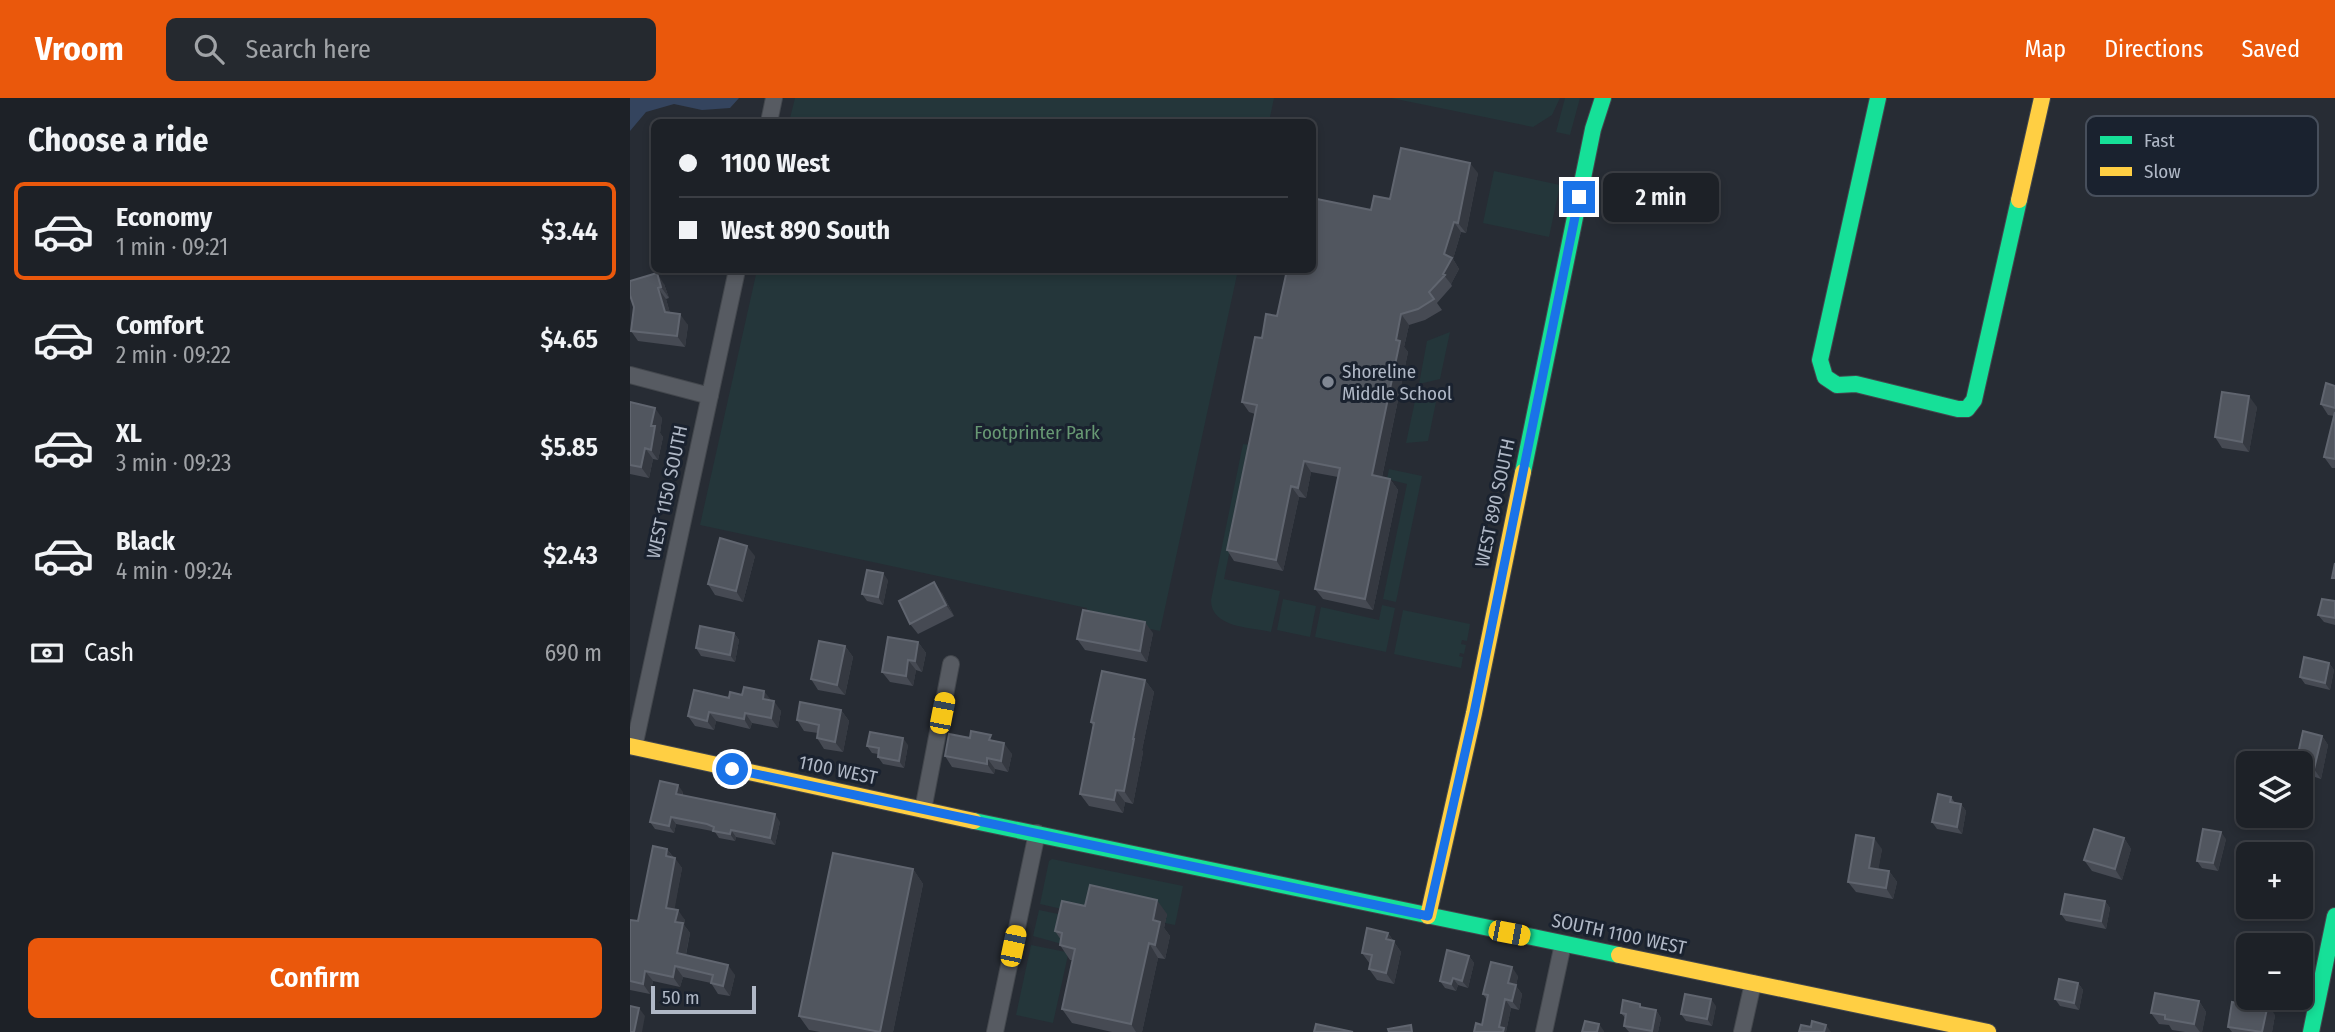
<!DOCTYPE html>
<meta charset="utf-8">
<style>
body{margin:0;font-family:"Fira Sans Condensed",sans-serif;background:#25292f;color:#f1f3f6;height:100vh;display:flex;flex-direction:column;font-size:26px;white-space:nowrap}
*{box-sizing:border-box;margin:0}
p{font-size:23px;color:#a0a3a7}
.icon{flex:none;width:38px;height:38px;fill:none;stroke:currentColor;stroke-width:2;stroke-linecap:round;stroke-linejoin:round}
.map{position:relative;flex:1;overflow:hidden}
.panel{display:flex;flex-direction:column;background:#1d2127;width:630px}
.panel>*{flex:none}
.guide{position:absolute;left:21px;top:21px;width:665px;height:154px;border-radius:10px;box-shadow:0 4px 10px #0003,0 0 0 2px #3b3e44;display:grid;align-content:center;height:154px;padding:0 28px;background:#1d2127}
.buttons{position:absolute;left:1606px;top:653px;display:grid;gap:14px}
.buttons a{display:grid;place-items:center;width:77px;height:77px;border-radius:10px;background:#1d2127;box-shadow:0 4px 10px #0003,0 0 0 2px #3b3e44;font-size:35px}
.scale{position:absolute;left:21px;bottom:18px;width:105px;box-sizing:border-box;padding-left:7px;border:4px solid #b0b8c6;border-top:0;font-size:19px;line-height:24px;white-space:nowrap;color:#b0b8c6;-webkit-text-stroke:5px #1a222f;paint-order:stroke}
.end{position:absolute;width:32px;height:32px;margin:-16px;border:9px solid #1a73e8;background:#fff;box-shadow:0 0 0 4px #fff}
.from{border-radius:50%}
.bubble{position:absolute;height:49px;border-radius:10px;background:#1d2127;box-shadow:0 4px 10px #0003,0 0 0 2px #3b3e44;font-size:23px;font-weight:600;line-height:49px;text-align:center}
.car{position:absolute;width:21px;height:42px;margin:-21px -10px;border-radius:9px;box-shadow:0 0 5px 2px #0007;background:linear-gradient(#f5c518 24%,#345 0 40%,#f5c518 0 76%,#345 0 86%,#f5c518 0)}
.guide b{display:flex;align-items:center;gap:24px;height:66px;font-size:26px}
.guide b+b{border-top:2px solid #3b3e44}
.guide i{width:18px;height:18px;background:#f1f3f6}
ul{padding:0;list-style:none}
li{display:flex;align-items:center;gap:21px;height:98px;margin:0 14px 10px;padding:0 14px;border:4px solid transparent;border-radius:10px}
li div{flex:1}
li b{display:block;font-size:26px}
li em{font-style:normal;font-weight:600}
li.active{border-color:#ea580c}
li>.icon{width:63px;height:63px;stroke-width:1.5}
h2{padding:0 28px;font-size:32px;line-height:84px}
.pay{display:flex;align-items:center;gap:18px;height:77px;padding:0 28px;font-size:26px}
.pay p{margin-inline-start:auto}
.primary-button{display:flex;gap:14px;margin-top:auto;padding:14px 28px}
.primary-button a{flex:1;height:80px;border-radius:10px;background:#ea580c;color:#fff;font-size:28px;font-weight:600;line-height:80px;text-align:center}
header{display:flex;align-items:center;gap:42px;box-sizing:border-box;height:98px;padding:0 35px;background:#ea580c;color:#fff}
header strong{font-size:33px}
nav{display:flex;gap:38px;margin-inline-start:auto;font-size:24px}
.search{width:490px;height:63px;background:#25292f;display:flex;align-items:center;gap:18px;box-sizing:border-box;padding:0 24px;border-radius:10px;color:#a0a3a7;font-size:26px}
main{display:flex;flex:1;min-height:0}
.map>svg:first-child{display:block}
</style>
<header>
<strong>Vroom</strong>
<div class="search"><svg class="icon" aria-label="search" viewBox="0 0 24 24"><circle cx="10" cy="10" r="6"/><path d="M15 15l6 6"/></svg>Search here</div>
<nav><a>Map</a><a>Directions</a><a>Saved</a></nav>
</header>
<main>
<section class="panel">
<h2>Choose a ride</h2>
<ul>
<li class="active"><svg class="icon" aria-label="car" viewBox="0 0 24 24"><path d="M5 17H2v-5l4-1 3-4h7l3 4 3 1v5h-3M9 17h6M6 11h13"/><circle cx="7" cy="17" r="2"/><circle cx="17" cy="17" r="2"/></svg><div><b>Economy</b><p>1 min · 09:21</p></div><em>$3.44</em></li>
<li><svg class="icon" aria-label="car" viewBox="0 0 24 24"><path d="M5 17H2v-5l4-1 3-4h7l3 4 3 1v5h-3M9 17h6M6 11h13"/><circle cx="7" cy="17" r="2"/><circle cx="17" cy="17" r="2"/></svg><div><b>Comfort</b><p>2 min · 09:22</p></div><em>$4.65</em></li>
<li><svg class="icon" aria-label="car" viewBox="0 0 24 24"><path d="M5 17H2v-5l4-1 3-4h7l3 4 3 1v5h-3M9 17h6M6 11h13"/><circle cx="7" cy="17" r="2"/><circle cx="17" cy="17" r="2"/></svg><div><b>XL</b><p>3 min · 09:23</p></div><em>$5.85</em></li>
<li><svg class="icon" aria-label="car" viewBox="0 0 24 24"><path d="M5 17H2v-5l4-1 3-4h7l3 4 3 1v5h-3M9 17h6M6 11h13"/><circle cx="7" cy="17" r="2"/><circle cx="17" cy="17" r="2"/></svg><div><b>Black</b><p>4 min · 09:24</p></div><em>$2.43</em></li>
</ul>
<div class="pay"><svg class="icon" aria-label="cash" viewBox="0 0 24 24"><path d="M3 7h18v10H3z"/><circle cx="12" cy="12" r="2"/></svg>Cash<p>690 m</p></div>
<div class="primary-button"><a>Confirm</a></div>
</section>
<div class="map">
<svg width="1705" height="934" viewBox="0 0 1705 934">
<rect width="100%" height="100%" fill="#272c34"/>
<path fill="#24363a" d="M165 0H644L639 24H159Z
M761 0H930L922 17 903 29Z
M935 0H950L940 37 926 34Z
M864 73 930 87 919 139 853 125Z
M127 172H608L530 533 457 518V510L70 427Z
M820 234 810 281 789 286 797 243Z
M807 299 798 343 776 345 785 303Z
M613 346 621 347 594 481 650 493 641 534C620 529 581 530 581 502Z
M759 371 792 378 766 504 753 501 777 386 757 381Z
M653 501 686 508 680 539 647 532Z
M752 507 765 510 756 554 685 539 691 509 749 522Z
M773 512 840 526 837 543 832 542 831 546 836 547 834 556 830 555 829 558 833 559 831 570 764 556Z
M422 761 553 788 545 827 535 825 537 817 462 818 410 806 419 763Z
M409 812 438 818 432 846 403 838Z
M401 847 436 854 438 857 423 925 386 917Z"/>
<path fill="#34445e" d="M0 0H109L100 10 72 12 44 6 16 14 0 33Z"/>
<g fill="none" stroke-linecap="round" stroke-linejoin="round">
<g stroke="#43474d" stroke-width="18">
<path id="street" d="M139 24 144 0
M0 277 80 298
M4 649 107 172
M293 712 321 566
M365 934 407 735
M914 934 933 846
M1112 934 1123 885"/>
</g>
<g stroke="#43474d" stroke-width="18">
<path id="fast" d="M1248 0 1190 262 1195 279 1207 287 1226 286 1328 311H1337L1344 302 1389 102
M893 374 963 31 973 0
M344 723 989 857
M1681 934 1705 818"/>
</g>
<g stroke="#43474d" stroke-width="18">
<path id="slow" d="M1389 102 1412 0
M0 648 344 723
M798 818 844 615 893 374
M989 857 1358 934"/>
</g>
<use href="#street" stroke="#575b62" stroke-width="16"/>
<use href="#fast" stroke="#16e098" stroke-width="16"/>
<use href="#slow" stroke="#ffcf43" stroke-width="16"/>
</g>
<path fill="#464a53" d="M848 75 836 135 831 134 823 161 829 171 821 186 822 188 807 205 812 212 795 222 779 227 774 249 778 254 752 379 760 381 768 392 743 512 693 501 685 491 708 379 681 374 676 400 669 399 653 473 604 463 597 452 625 316 619 314 612 304 632 240 647 218 741 112Z
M34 186 39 200 36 201 40 215 58 227 55 249 8 243 1 233 4 209Z
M1705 288V370H1702L1694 359 1704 318 1698 317 1691 306Z
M0 304 32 320 30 335 33 339 28 362 23 361 19 380 0 376Z
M1627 309 1619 354 1592 350 1585 339Z
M125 458 113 504 85 497 78 486Z
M258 482 253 507 237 503 232 496Z
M312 495 324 518 288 536 280 526Z
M1705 503V527L1694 524 1688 517Z
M104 535 109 542 105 564 71 558 66 550Z
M523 535 517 564 455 552 447 541Z
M288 544 296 555 292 574 286 572 283 588 260 584 252 574Z
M215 548 223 559 215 597 188 592 181 581Z
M1699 565 1704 572 1700 592 1675 586 1670 579Z
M515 582 524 594 512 652 513 654 503 706 495 704 493 715 459 708 450 696 464 629 461 624Z
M99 600 141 603 151 613 148 630 122 625 120 631 86 623 84 632 65 628 58 618Z
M211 612 219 623 213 654 194 651 187 640 188 635 174 633 167 622Z
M1692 638 1698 647 1691 681 1685 679 1673 732 1651 727 1645 718 1671 665Z
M340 640 365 643 382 656 378 674 365 671 364 676 322 669 315 658Z
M278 647 274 670 253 666 248 659V656L242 655 237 648Z
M53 694V697L150 724 145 747 106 739 105 743 89 740 85 734 82 733 46 726 44 735 25 731 20 724Z
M1321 699 1325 705 1331 706 1336 713 1332 736 1307 731 1302 724Z
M1494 740 1501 751 1492 782 1462 773 1454 762Z
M1596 741 1588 773 1572 770 1567 763Z
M37 751 52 770 44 811 55 822 54 827 60 835 56 857 105 877 100 898 88 896 81 885 53 879 50 889 23 883 20 896 0 892V823H8Z
M1252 751 1248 771 1259 773 1267 784 1263 801 1226 794 1218 784Z
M283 771 293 786 263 934H190L179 932 169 918Z
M1475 803 1480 810 1476 831 1436 823 1431 816Z
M455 808 537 816 534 830 540 838 535 861 528 860 512 934H482L442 925 432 911 443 862H440L430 847 431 842 425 833Z
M758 835 771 854 764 886 747 882 739 871 740 866 732 855Z
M839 858 844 865 838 890 828 887 826 893 815 890 810 883Z
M888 878 886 888 892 896 889 912 881 910 876 934H844L852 927 857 902 853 896Z
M1448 885 1453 892 1449 912 1430 908 1425 901Z
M1569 903 1576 914 1572 934H1555L1542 932 1539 927 1529 926 1521 915Z
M1086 908 1082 928 1056 923 1051 916Z
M1013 910 1026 912 1031 920 1028 934H999L994 928 996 921 991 915Z
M1645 917 1642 934H1602L1598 929Z"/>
<path fill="#353941" d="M840 65 848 75 836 135 828 125Z
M824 124 831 134 823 161 829 171 821 186 813 176 814 156Z
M27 175 34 186 39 200 31 189Z
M28 190 36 201 43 225 35 214Z
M50 216 58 227 55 249 47 238Z
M771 216 779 227 774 249 778 254 750 388 742 377Z
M1619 298 1627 309 1619 354 1612 344Z
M25 310 32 320 30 335 33 339 28 362 21 352V328Z
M15 350 23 361 19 380 11 369Z
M674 363 681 374 676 400 668 390Z
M760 381 768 392 743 512 735 501Z
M661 388 669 399 653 473 646 462Z
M117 448 125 458 113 504 106 493Z
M253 475 258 482 253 507 248 499Z
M304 484 312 495 324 518 316 507Z
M515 524 523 535 517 564 510 553Z
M104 535 109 542 105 564 100 557Z
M288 544 296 555 292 574 285 563Z
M215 548 223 559 215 597 207 587Z
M278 562 286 572 283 588 276 578Z
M1699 565 1704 572 1700 592 1695 585Z
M515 582 524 594 512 652 513 654 503 706 494 693 503 641Z
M134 593 141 602 133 601Z
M144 603 151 613 148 630 141 620Z
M211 612 219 623 213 654 205 644Z
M79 614 86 623 84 632 77 623Z
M115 615 122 625 120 631 114 621Z
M1692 638 1698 647 1691 681 1684 671Z
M273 640 278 647 274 670 269 663Z
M374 645 382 656 378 674 371 663Z
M357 660 365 671 364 676 357 666Z
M1678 670 1685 679 1673 732 1667 723 1668 718H1671V701Z
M48 687 53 694 51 703 46 696Z
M486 692 495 704 493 715 484 702Z
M1331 706 1336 713 1332 736 1327 729Z
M145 716 150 724 145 747 140 740Z
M41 719 46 726 44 735 39 728Z
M101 732 106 739 105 743 100 736Z
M1591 734 1596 741 1588 773 1583 765Z
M1244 740 1252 751 1247 780 1239 770Z
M1494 740 1501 751 1492 782 1485 771Z
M37 751 44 761 36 758Z
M45 760 52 770 43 820 36 810Z
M283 771 293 786 263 934H250Z
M1259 773 1267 784 1263 801 1256 790Z
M527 802 537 816 534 830 540 838 535 861 525 847 523 822Z
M1475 803 1480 810 1476 831 1471 823Z
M48 812 55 822 54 827 60 835 54 865 47 855 45 824Z
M758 835 771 854 764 886 756 875V841Z
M519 845 528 860 512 934H506L501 926Z
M839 858 844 865 838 890 832 883Z
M98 867 105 877 100 898 93 888Z
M45 868 53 879 50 889 43 879Z
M882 869 888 878 886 888 892 896 889 912 882 903 878 885Z
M15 873 23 883 20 896 13 886Z
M823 880 828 887 826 893 821 886Z
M1448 885 1453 892 1449 912 1444 905Z
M875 901 881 910 876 934H872L869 929Z
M1081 901 1086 908 1082 928 1077 921Z
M1569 903 1576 914 1572 934H1570L1564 926Z
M1638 906 1645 917 1642 934H1632Z
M9 910 15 918 12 934H4Z
M1026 912 1031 920 1028 934H1023Z
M969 926 974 933V934H967Z
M1196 927 1201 934H1194Z"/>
<path fill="#51565f" stroke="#60656f" stroke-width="2" d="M771 50 840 65 828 125 824 124 814 156 822 160 813 176 815 177 799 194 804 201 788 211 771 216 766 242 770 243 742 377 760 381 735 501 685 491 710 370 674 363 668 390 661 388 646 462 597 452 627 307 612 304 625 239 632 240 636 216 647 218 657 172H682V100L741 112 744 98 760 101Z
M27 175 31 189 28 190 35 214 50 216 47 238 1 233 4 209 0 197V183Z
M1696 285 1705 288V310L1691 306Z
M1592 294 1619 298 1612 344 1585 339Z
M0 304 25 310 21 328H25L21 352 15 350 11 369 0 367Z
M1705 314V361L1694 359Z
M90 440 117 448 106 493 78 486Z
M1705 465V480H1702Z
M237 472 253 475 248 499 232 496Z
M304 484 316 507 280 526 269 503Z
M1692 501 1705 503V520L1688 517Z
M453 512 515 524 510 553 447 541Z
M70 528 104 535 100 557 66 550Z
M258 539 288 544 285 563 278 562 276 578 252 574Z
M189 543 215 548 207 587 181 581Z
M1674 559 1699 565 1695 585 1670 579Z
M472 573 515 582 503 641H504L494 693 486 692 484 702 450 696 464 625 461 624Z
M114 589 134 593 133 601 144 603 141 620 115 615 114 621 79 614 77 623 58 618 64 592 99 600 100 594 112 597Z
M170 604 211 612 205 644 187 640 189 627 167 622Z
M341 633 361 637 359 642 374 645 371 663 357 660V666L315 658 319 636 340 640Z
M1673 633 1692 638 1684 671 1678 670 1671 701V665H1666Z
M240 634 273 640 269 663 248 659 249 650 237 648Z
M30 683 48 687 46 696 145 716 140 740 101 732 100 736 83 733 84 729 77 726 41 719 39 728 20 724Z
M1308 696 1321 699 1320 704 1331 706 1327 729 1302 724Z
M1645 718H1668L1667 723Z
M1464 731 1494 740 1485 771 1454 762Z
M1573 731 1591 734 1583 765 1567 763Z
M1226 737 1244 740 1239 770 1259 773 1256 790 1218 784Z
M23 748 37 751 36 758 45 760 36 810 48 812 45 824 53 825 47 855 98 867 93 888 81 885 83 877 45 868 43 879 15 873 13 886 0 883V822L8 823Z
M1639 748 1660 753V756H1637Z
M203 755 283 771 250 934 169 918Z
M460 787 527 802 523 822 530 824 525 847 519 845 501 926 432 911 445 851 430 847 432 835 425 833 432 803 455 808Z
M1435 796 1475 803 1471 823 1431 816Z
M737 830 758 835 756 841 764 843 756 875 739 871 742 857 732 855Z
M817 852 839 858 832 883 823 880 821 886 810 883Z
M861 864 882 869 878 885 886 887 882 903 875 901 869 929 874 930 873 934H844L846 925 852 927 858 897 853 896Z
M1429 881 1448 885 1444 905 1425 901Z
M1525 895 1569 903 1564 926 1535 921V917L1521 915Z
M1055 896 1081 901 1077 921 1051 916Z
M1612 901 1638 906 1632 934 1598 929 1602 904 1611 906Z
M993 902 1010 906V909L1026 912 1022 933 994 928 996 916 991 915Z
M0 908 9 910 4 934H0Z
M955 923 969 926 967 934H952Z
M1182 923 1196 927 1194 934H1169L1171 927 1181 929Z
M686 926 723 934H684Z
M781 927 782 934H759L758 931Z"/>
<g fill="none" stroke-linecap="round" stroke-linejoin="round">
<path stroke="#1a73e8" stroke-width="9" d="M102 671 798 818 844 615 949 99"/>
</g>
<circle fill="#808793" stroke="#1a222f" stroke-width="2.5" cx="698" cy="284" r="7"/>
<g text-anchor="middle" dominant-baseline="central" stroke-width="6" stroke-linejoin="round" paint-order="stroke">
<g font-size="19" fill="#b0b8c6" stroke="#1a222f" text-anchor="start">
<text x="712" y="273">Shoreline<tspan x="712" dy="22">Middle School</tspan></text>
</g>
<g font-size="19" fill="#679873" stroke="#1a222f">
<text x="407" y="334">Footprinter Park</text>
</g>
<g font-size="19" fill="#b0b8c6" stroke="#1a222f">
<text transform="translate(37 394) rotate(-78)">WEST 1150 SOUTH</text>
<text transform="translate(865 405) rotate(-78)">WEST 890 SOUTH</text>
<text transform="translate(208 672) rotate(12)">1100 WEST</text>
<text transform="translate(989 836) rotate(12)">SOUTH 1100 WEST</text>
</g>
</g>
<rect x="1456" y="18" width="232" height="80" rx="10" fill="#1a222f" stroke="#474f5c" stroke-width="2"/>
<rect x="1470" y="38" width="32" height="8" fill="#16e098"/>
<rect x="1470" y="69" width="32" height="9" fill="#ffcf43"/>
<g font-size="19" fill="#b0b8c6">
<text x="1514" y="49">Fast</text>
<text x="1514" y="80">Slow</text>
</g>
</svg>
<div class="buttons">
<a><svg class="icon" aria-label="layers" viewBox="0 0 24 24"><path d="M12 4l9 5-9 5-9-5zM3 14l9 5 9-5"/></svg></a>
<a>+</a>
<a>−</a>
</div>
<div class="scale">50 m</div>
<i class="end from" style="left:102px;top:671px"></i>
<i class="end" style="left:949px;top:99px"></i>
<div class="bubble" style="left:973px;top:75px;width:116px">2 min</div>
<i class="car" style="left:312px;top:615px;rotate:11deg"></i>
<i class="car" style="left:879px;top:835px;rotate:101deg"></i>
<i class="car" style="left:383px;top:848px;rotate:12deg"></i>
<div class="guide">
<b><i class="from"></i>1100 West</b>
<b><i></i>West 890 South</b>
</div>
</div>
</main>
